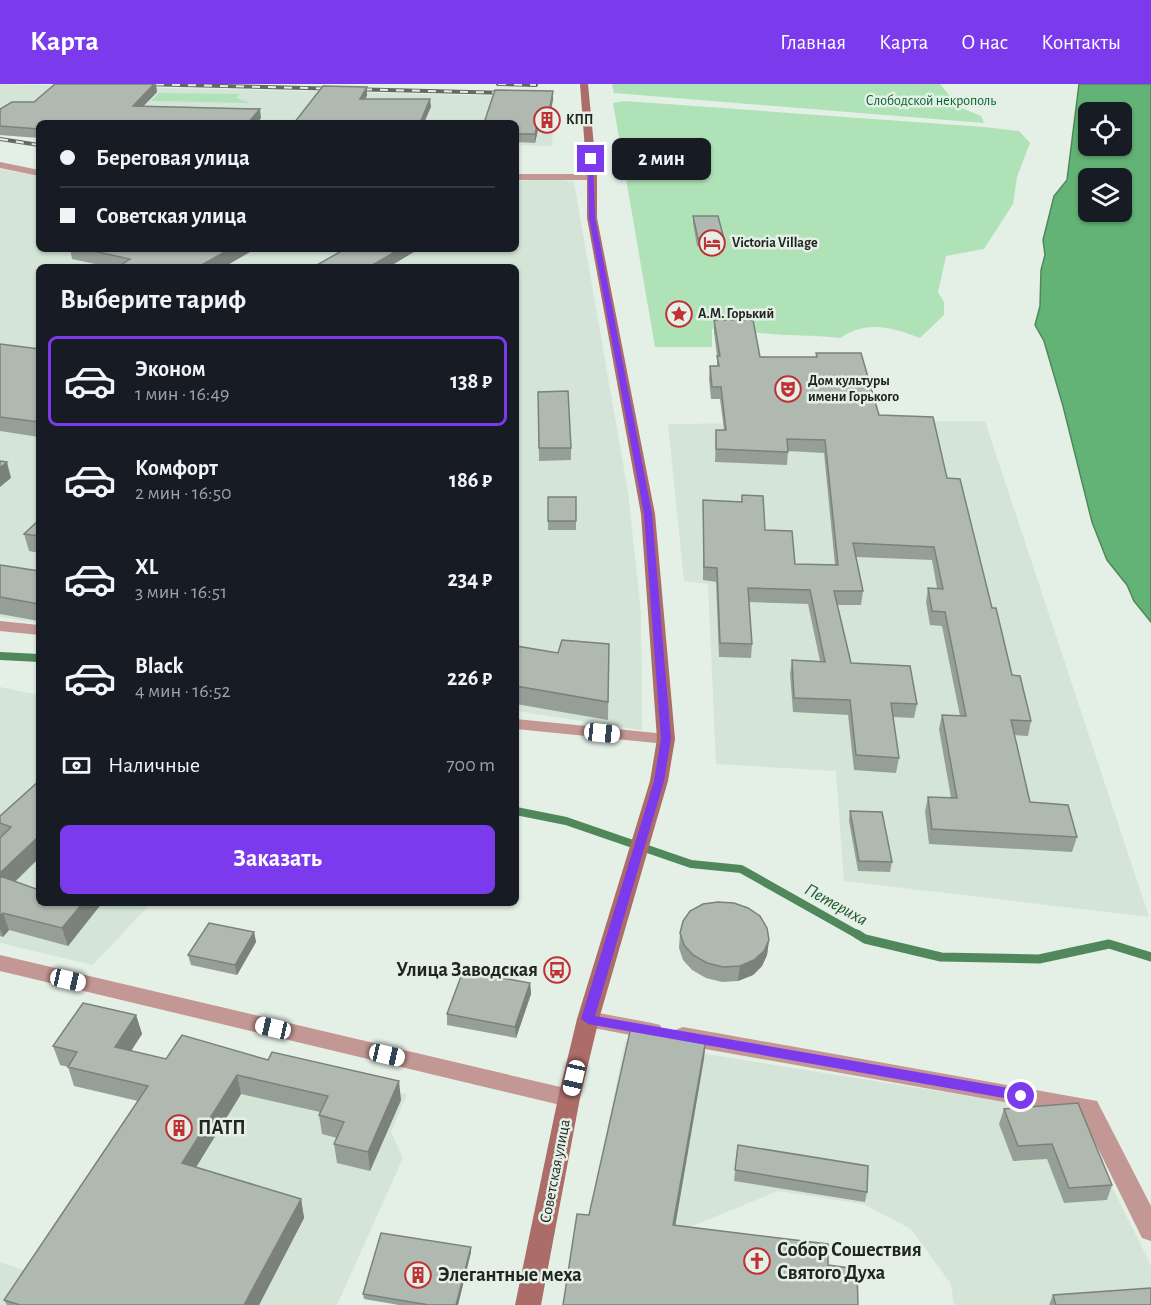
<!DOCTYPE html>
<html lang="ru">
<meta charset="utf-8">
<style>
body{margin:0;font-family:"Alegreya Sans",sans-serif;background:#242831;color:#f1f3f6;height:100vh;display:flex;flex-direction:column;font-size:22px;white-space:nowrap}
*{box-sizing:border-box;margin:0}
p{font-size:20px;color:#9ea1a6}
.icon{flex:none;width:33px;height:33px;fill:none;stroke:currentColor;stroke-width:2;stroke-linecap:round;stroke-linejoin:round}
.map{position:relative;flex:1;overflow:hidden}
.sheet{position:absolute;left:36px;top:180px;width:483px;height:642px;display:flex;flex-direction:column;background:#171b24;border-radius:9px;box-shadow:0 2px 4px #0004}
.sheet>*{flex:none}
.guide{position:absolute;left:36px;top:36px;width:483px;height:132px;border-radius:9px;box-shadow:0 2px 4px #0004;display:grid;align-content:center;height:132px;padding:0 24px;background:#171b24}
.controls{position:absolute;left:1078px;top:18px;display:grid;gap:12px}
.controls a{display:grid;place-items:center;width:54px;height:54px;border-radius:9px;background:#171b24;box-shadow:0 2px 4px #0004;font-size:30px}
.end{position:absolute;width:27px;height:27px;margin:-14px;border:8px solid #7c3aed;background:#fff;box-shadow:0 0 0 3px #fff}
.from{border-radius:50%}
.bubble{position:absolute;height:42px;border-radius:9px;background:#171b24;box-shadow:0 2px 4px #0004;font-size:20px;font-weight:600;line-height:42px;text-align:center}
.car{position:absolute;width:18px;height:36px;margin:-18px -9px;border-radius:8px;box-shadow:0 0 4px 2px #0007;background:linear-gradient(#fff 24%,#345 0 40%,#fff 0 76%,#345 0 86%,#fff 0)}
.guide b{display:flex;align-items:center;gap:21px;height:57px;font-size:22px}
.guide b+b{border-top:2px solid #363941}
.guide i{width:15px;height:15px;background:#f1f3f6}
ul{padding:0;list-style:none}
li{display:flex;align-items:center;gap:18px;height:90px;margin:0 12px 9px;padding:0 12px;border:3px solid transparent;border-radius:9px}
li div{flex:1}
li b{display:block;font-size:22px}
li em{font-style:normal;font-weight:600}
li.active{border-color:#7c3aed}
li>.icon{width:54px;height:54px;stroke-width:1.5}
h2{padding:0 24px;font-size:27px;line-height:72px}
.pay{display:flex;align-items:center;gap:15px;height:66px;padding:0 24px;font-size:22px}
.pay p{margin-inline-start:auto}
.button{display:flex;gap:12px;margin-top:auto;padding:12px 24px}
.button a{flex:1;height:69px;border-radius:9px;background:#7c3aed;color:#fff;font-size:24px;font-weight:600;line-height:69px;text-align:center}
header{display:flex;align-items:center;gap:36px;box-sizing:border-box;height:84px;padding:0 30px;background:#7c3aed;color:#fff}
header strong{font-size:28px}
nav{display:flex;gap:33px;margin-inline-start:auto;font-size:21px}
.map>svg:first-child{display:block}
</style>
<header>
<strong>Карта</strong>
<nav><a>Главная</a><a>Карта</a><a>О нас</a><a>Контакты</a></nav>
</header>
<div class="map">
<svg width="1151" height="1221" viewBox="0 0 1151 1221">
<rect width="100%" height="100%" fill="#e4efe6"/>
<path fill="#d4e5d7" d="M0 0 554 13 551 29H554L552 62 516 61V39H39V54L0 51Z
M0 85 39 92V165H516V97L555 95 574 98 628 408 641 528 642 646 516 627V183H39V539L0 533Z
M985 337 1149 833 844 797 836 687 716 680 708 500 684 497 668 340Z
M0 603 39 611V819H151L93 881 0 859Z
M625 957 1075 1029 1151 1181V1221H954L951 1200 911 1145 863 1120 778 1107 670 1151 589 1135Z
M184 959 407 1010 391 1048 403 1074 337 1221H0V1178L30 1188Z"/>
<path fill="#b0e2b8" d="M612 0H940L959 23 981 32 984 39 614 9Z
M159 9 240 10 237 14 250 19 151 17Z
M625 17 984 43 1019 47 1030 59 1017 93 1013 120 984 165 946 172 938 208 944 218V231L920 254C891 243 867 236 840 254 813 251 786 252 759 249 743 247 728 245 712 245V263H655L613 19Z"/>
<path fill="#64b376" stroke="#50885c" stroke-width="1.5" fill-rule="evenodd" d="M1079 0H1151V538L1134 517 1127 501 1107 476 1092 438 1063 322 1044 257 1035 241 1040 222 1041 186 1045 171 1043 156 1054 112 1067 96ZM1089 28H1122V62H1089ZM1089 94H1122V128H1089Z"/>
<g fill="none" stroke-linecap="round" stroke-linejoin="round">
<path stroke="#50885c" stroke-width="8" d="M0 572 39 574
M516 727 566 737 691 780 741 785 860 852"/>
<path stroke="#50885c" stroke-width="9" d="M857 850 865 855 941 873 1039 875 1109 860 1151 873"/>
<path fill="#c39793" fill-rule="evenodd" d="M0 78 39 86V92L0 84Z
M516 90H592L597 93 592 96H516Z
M0 537 39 541V551L0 547Z
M516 635 666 650 672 651 675 655 672 659 666 660 516 645Z
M0 871 569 1005 577 1007 580 1014 577 1021 569 1023 0 887Z
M588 927 652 939 660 941 663 947 660 953 652 955 588 943 581 941 577 935 581 929Z
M683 943 1097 1017 1151 1122V1157L1142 1154 1082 1032 683 961 675 958 672 952 675 946Z"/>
<path fill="#ac6d69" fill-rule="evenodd" d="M580 0H588L597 93V134L655 430 675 655 668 697 599 935 580 1014 541 1221H515L558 1014 577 935 650 697 657 655 641 430 587 134V93Z"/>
<g stroke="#626863" stroke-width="4">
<path id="rail" d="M140 0 512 9
M498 0 536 1
M0 55 39 61"/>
</g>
<use href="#rail" stroke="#e4efe6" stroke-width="2" stroke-dasharray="8" stroke-linecap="butt"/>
</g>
<path fill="#969f97" d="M157 8 143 22 261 34 257 39H39V54L0 51V25L34 18Z
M553 15 549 37H540L535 59 516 58V39Z
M693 132 724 155 723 162H697L693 139Z
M70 165H255L224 183H109L72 175Z
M714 236 760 273H816V269L879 331 947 394 992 524 1012 591 1031 637 1028 652 1014 651 1030 718 1077 753 1072 768 929 760 925 727 928 713 951 714 939 645 942 631 960 632 942 542 930 541 926 518 928 504H937L932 476 856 473 863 507 861 521H837L851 579 917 620 914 634 893 633 899 674 896 689 854 686 848 631 793 628 790 590 792 576 820 577 808 520 749 518 752 560 751 574 719 573 716 498 703 496V416L741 418 742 411 765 446 795 480 835 481 824 369 788 367 787 381 715 378 716 346H724L720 315H711L709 295 710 282H717V272L714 248Z
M0 260 39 265V353L0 347Z
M538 308 571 364V376L539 377Z
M548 413H576V446H548Z
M39 436V469L29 467 24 450Z
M0 481 39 487V537L0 530Z
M609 560 608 636 516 620V562L558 569Z
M39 697V774L15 798 39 819H102L68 862 9 846 3 853 0 852V732Z
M850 727 892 778 890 788 858 787 849 737Z
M254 848 256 858 237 891 191 881 188 871Z
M680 849 769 856 767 871 762 882 753 891 738 897 722 898 706 894 692 886 683 876 679 864Z
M530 899 531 910 516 954 447 941V930Z
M136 931 142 950 131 967 166 975 401 1016 370 1087 337 1079 334 1060 337 1054 322 1050 319 1031 320 1028 241 1010 196 1083 301 1115 304 1134 259 1221H7L4 1216 138 1017 74 1002 68 983 60 981 53 962Z
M1004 1025 1112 1101 1107 1116 1064 1119 1047 1075 1013 1077 999 1040Z
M738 1061 867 1108 865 1118 734 1097Z
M471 1168 458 1221H399L364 1215 363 1210Z
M1053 1211 1151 1221H1049Z"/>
<path fill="#7a827b" d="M154 0H156L157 8 135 31 133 22Z
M367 3V12L360 23V15Z
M553 7V15L549 37V29Z
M430 15 431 23 424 39H420Z
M260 25 261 34 257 39H248Z
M540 29V37L535 59V50Z
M230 165H255L224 183H198Z
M400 165H419L389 183H369Z
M7 378 11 394 0 403V384Z
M38 753 39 758V774L3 809 0 800V789Z
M83 819H102L68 862 62 844Z
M3 829 9 846 3 853 0 845V832Z
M254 848 256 858 237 891 235 881Z
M769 856 767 871 762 882 753 891 738 897 740 882Z
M530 899 531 910 516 954 515 943Z
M136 931 142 950 121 982 115 963Z
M706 955 704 975 672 1161 673 1141Z
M237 991 241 1010 187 1098 182 1079Z
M399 997 401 1016 370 1087 368 1068Z
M301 1115 304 1134 259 1221H244Z
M471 1163V1168L458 1221H456Z"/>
<path fill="#afb9b0" stroke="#7a827b" stroke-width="1.5" d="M55 0H154L133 22 260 25 248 39H39V45L0 42V25L12 18H34Z
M323 2 367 3 360 15H430L420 39H294Z
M495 6 553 7 549 29H540L535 50H516V39H484Z
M693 132H718L724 155H698Z
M84 165H230L198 183H118L130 175Z
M345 165H400L369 183H326L317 181Z
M714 236H753L760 273H817L816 269H861L879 331 933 333 947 394 960 395 992 524H996L1012 591 1020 592 1031 637 1011 636 1030 718 1068 721 1077 753 932 745 928 713 957 714 942 631 966 632 945 528 932 527 928 504 943 505 934 463 853 459 863 507H834L851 579 910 582 917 620 891 619 899 674 856 671 850 616 794 614 792 576 825 578 810 506 748 504 752 560 720 559 717 484 704 483 703 416 742 418V411L763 412 765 446 792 447 795 480 838 481 825 356 787 355 788 368 716 365V346H726L721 303H712L710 282H719L717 272H720Z
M0 260 39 265V338L0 333Z
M568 307 571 364H539L538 308Z
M0 377 7 378 0 384Z
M548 413H576V437H548Z
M39 436V452L24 450Z
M0 481 39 487V520L0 513Z
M562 556 609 560 608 618 516 602V562L558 569Z
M39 697V754L38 753 0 789V754L11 743 0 739V732Z
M850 727 882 728 892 778 859 777Z
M0 792 39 806V819H83L62 844 3 829 0 832Z
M718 818 734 819 748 824 760 832 767 844 769 856 764 867 754 876 740 882 723 883 707 879 693 871 684 861 680 849 683 837 690 827 703 820Z
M209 839 254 848 235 881 188 871Z
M463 887 530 899 515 943 447 930Z
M83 919 136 931 115 963 166 975 182 951 268 976 272 968 399 997 368 1068 334 1060 344 1038 319 1031 328 1012 237 991 182 1079 301 1115 244 1221H20L4 1216 148 1002 68 983 77 968 53 962Z
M631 943 706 955 673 1141 828 1160V1181L857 1185 858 1221H563L577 1130 589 1131Z
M1078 1019 1112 1101 1069 1104 1052 1060 1018 1062 1004 1025Z
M738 1061 868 1082 867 1108 735 1086Z
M381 1149 471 1163 456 1221H429L363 1210Z
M1151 1204V1221H1056L1053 1211Z"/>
<path fill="#7c3aed" d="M591 74 593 75 595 134 652 430 671 655 664 697 595 932 1021 1006 1025 1008 1027 1012 1025 1016 1021 1017 588 940 581 935 654 697 661 655 644 430 589 134 588 75Z"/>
<defs>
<g id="building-ring" transform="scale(1.35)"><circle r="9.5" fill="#e4efe6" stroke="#c03035" stroke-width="1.5"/><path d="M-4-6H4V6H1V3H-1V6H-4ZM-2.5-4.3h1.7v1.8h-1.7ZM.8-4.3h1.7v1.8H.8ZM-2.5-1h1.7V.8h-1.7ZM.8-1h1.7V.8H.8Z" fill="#c03035"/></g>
<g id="hotel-ring" transform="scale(1.35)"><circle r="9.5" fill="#e4efe6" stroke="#c03035" stroke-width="1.5"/><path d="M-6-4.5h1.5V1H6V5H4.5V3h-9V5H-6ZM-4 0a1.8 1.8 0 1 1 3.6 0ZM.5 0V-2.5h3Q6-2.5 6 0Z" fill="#c03035"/></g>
<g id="sight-ring" transform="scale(1.35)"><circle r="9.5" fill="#e4efe6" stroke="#c03035" stroke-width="1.5"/><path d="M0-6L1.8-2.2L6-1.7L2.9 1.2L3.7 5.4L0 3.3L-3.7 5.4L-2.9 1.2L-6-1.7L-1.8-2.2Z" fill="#c03035"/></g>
<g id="theatre-ring" transform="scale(1.35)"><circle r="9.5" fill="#e4efe6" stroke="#c03035" stroke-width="1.5"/><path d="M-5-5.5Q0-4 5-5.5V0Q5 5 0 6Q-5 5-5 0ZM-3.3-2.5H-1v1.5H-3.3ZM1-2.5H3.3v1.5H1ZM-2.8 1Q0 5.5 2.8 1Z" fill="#c03035"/></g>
<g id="bus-ring" transform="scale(1.35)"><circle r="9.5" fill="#e4efe6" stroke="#c03035" stroke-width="1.5"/><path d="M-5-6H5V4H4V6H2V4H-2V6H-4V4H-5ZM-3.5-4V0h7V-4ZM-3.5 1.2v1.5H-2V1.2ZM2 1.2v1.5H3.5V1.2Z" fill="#c03035"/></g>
<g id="church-ring" transform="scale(1.35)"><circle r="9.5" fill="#e4efe6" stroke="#c03035" stroke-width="1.5"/><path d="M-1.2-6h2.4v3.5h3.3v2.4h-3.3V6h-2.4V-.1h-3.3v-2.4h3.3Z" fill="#c03035"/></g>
</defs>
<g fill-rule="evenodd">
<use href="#building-ring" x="547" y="36"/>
<use href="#hotel-ring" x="712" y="159"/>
<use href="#sight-ring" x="679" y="230"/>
<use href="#theatre-ring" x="788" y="305"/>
<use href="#bus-ring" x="557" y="886"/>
<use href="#building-ring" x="179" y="1044"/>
<use href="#church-ring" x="757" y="1177"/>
<use href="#building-ring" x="418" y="1191"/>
</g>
<g text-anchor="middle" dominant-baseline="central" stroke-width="5" stroke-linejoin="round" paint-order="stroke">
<g font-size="14" fill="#07652c" stroke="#e4efe6">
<text x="931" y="17">Слободской некрополь</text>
</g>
<g font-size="14" font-weight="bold" fill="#212521" stroke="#e4efe6" text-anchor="start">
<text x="566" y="36">КПП</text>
<text x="732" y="159">Victoria Village</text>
<text x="698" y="230">А.М. Горький</text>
<text x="808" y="297">Дом культуры<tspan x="808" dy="16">имени Горького</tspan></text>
</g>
<g font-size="16" fill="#212521" stroke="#e4efe6">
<text transform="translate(555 1087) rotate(-79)">Советская улица</text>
</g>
<g font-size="18" font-style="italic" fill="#20582f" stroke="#e4efe6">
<text transform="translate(836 821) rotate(29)">Петериха</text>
</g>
<g font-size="20" font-weight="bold" fill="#212521" stroke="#e4efe6" text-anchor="start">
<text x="538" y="886" text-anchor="end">Улица Заводская</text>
<text x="198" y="1044">ПАТП</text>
<text x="777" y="1166">Собор Сошествия<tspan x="777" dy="23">Святого Духа</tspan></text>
<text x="438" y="1191">Элегантные меха</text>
</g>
</g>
</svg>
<div class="controls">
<a><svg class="icon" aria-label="locate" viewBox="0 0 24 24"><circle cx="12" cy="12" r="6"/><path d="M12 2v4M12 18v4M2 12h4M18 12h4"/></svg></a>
<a><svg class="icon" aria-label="layers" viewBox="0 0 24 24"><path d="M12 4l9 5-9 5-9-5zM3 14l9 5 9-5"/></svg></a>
</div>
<i class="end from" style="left:1021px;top:1012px"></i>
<i class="end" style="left:591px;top:75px"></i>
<div class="bubble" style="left:612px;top:54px;width:99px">2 мин</div>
<i class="car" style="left:602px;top:649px;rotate:96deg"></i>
<i class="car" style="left:68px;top:896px;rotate:103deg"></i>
<i class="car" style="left:273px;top:944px;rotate:283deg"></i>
<i class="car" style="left:387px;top:971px;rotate:103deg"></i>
<i class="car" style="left:574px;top:994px;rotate:193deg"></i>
<div class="guide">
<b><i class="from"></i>Береговая улица</b>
<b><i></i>Советская улица</b>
</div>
<section class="sheet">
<h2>Выберите тариф</h2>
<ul>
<li class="active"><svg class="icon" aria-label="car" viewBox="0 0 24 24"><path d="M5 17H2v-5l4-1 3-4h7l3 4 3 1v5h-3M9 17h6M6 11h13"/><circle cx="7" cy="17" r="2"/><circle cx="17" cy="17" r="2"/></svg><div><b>Эконом</b><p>1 мин · 16:49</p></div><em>138 ₽</em></li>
<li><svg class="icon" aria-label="car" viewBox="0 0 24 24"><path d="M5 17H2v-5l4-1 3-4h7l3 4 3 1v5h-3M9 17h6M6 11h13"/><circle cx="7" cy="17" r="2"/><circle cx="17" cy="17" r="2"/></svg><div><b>Комфорт</b><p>2 мин · 16:50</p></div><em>186 ₽</em></li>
<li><svg class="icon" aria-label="car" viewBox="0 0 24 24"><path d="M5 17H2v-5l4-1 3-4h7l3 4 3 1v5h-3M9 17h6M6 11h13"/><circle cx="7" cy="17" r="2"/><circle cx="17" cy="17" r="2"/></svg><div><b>XL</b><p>3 мин · 16:51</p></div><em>234 ₽</em></li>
<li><svg class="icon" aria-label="car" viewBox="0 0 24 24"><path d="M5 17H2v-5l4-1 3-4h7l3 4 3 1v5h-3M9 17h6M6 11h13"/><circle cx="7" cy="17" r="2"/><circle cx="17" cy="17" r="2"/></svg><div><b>Black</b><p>4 мин · 16:52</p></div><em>226 ₽</em></li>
</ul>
<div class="pay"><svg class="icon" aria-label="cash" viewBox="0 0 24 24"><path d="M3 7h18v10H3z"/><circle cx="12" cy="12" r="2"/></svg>Наличные<p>700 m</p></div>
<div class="button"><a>Заказать</a></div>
</section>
</div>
